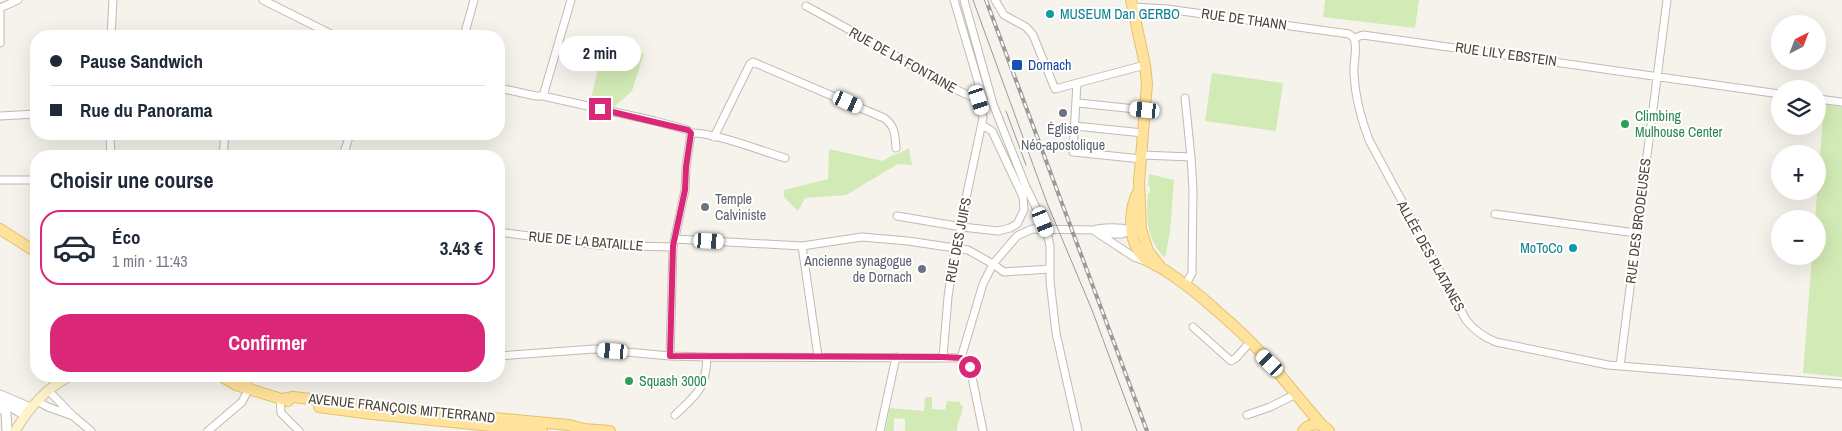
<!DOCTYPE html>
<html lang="fr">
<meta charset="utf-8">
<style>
body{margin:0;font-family:"Archivo Narrow",sans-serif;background:#f6f6f7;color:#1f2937;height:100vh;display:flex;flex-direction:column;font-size:19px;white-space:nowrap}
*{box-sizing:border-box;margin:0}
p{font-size:16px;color:#747a83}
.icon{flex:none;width:28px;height:28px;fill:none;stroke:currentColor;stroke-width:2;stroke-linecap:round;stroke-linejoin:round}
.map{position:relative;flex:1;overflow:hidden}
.sheet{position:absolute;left:30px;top:150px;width:475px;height:232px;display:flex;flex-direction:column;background:#fff;border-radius:20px;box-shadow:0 5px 20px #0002}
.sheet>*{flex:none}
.hud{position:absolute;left:30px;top:30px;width:475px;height:110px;border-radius:20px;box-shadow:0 5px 20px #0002;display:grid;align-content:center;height:110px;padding:0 20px;background:#fff}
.needle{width:32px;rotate:42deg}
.tools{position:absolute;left:1771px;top:15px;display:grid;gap:10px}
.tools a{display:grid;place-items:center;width:55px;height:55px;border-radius:50%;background:#fff;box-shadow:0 5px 20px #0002;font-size:25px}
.end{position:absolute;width:22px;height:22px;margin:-11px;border:6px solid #db2777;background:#fff;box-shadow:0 0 0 2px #fff}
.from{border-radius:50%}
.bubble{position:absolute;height:35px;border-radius:18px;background:#fff;box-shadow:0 5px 20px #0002;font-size:16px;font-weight:700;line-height:35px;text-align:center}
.car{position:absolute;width:15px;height:30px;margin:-15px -8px;border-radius:6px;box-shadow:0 0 4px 1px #0007;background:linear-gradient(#fff 24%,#345 0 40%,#fff 0 76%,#345 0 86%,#fff 0)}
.hud b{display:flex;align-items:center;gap:18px;height:48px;font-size:19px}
.hud b+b{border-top:1px solid #e0e1e3}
.hud i{width:12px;height:12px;background:#1f2937}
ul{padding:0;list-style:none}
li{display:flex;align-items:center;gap:15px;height:75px;margin:0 10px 8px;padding:0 10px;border:2px solid transparent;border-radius:20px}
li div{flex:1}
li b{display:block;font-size:19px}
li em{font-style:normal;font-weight:700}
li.active{border-color:#db2777}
li>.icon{width:45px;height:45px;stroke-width:1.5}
h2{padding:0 20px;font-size:22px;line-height:60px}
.action{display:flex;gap:10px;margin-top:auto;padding:10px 20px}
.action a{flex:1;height:58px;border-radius:20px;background:#db2777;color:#fff;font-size:20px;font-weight:700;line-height:58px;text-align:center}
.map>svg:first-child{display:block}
</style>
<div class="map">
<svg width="1842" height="431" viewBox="0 0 1842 431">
<rect width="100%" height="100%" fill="#f6f3ec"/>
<path fill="#d2eab5" d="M1325 0H1419L1415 28 1323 17Z
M605 41 644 54 632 91 614 107 590 102Z
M1212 73 1283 83 1276 131 1205 121Z
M1824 104 1842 107V377L1803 373 1812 256H1818V219H1815Z
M909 148 912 165 898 164 846 195 805 198 798 211 784 197V190L828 179 829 149 883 161C891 155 900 154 909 148Z
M1149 174 1174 180 1170 232 1165 258C1146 239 1146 218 1148 193H1150V186L1148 185Z
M925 397H932V409L945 410 947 401 960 402V404L963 406C962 415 957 422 957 431H905V419L894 418V431H885L890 408 924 411Z"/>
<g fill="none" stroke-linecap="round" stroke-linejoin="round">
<g stroke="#c2bbae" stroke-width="9">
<path id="minor" d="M263 0 335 36
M964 0 993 104 1026 187 1043 222
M995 0 1004 15 1026 27 1033 35 1055 89 1145 65
M806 6 881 47 937 81 979 100
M1133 7 1167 9 1349 34 1354 38
M0 8V43
M0 8 18 0
M111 36 113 0
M464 36 474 0
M1354 38C1358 49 1353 62 1354 74 1355 96 1361 119 1369 140L1466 320C1475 331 1483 337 1496 342L1608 365 1842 384
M1354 38 1363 35 1780 94
M1077 83 1073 152 1142 159
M499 88 536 96H543L655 121 688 130 691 133
M543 96 571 0
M1185 98 1191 157 1193 190 1192 273 1186 284
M1818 99 1842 102
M1078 103 1145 110
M0 116 36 114
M1075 126 1143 133
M691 133C713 132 762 151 785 158
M110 134 111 156
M714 137 750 64 753 62 884 118C895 126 895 134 896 148
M1142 155 1191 157
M223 156 225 134
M343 156 350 134
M0 180H36
M1495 214 1636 233
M897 216 962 227 998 231 1010 228 1017 224 1024 210 1023 197 992 131 982 125
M1097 229C1109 227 1119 227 1131 230
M499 232 598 245 673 247
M1047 232 1050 246V281L1056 333 1078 431
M1096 232 1134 257 1145 261
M675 239 802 246 862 237 908 241 968 250 993 264 1017 236 1032 229 1094 230 1109 234H1122L1134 230
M802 246 818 356
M1193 327 1231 361 1236 358 1250 342
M499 356 594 349 670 356 707 357 961 358
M670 356 673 247 685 190 686 167 691 133
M943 357 948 297 955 248 962 227 966 198 983 118 979 100 980 88 954 0
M961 358 983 284 993 264 1004 272 1050 269
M961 358 970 367 983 431
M1620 366 1667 0
M280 398 281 413 299 431
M37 401 48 407 73 416 48 390
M675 415C697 394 706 389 707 357
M1247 415 1270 407 1296 394
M73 416 91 431
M208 431 242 402 249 388
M880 431 896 357"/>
</g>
<g stroke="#c2bbae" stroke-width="11">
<path id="tertiary" d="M0 395 30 408
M0 400 25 415
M0 405 6 413 7 431"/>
</g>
<g stroke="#d6c79b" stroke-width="11">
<path id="secondary" d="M15 431C29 408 45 389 70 376"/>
</g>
<g stroke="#e6c16a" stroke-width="12">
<path id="primary" d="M1131 0 1145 65 1147 84 1139 182 1141 229 1148 251 1159 265
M1139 190C1129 207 1128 236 1139 252 1146 263 1156 264 1166 271 1184 283 1201 296 1217 311 1236 327 1255 345 1271 364 1288 384 1304 405 1322 425
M0 229 36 252
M221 376 236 385 288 401
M236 376 248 387
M283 399 293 397 420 411 569 425 584 429 610 431
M319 407 372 414 542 431
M1303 431C1310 422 1321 422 1329 431"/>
</g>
<use href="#minor" stroke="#fff" stroke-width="7"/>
<use href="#tertiary" stroke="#fff" stroke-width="9"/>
<use href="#secondary" stroke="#fff3cd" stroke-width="9"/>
<use href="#primary" stroke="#ffe39c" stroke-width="10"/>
<path stroke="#9a9a9a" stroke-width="1" d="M973 0 1047 203 1092 310 1137 431
M1006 111 1026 165"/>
<g stroke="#9a9a9a" stroke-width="4">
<path id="rail" d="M986 0 1147 431"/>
</g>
<use href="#rail" stroke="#fff" stroke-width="2" stroke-dasharray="5.5" stroke-linecap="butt"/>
<g stroke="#c2bbae" stroke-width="9" stroke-linecap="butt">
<path id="minor-bridge" d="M1043 222 1047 232"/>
</g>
<use href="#minor-bridge" stroke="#fff" stroke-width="7"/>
</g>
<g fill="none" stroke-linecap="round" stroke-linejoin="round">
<path stroke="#db2777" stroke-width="6" d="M600 109 688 130 691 133 686 167 685 190 673 246 670 356 943 357 961 358 970 367"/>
</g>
<g fill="#0f9aa8" stroke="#fff" stroke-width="2">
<circle cx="1050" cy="14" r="5"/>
<circle cx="1573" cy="248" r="5"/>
</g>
<rect fill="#1a4fb4" stroke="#fff" stroke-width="2" x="1011" y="59" width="12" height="12" rx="2.5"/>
<g fill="#6b7280" stroke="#fff" stroke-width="2">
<circle cx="1063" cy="113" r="5"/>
<circle cx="705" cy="207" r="5"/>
<circle cx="922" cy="269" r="5"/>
</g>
<g fill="#2e9e5b" stroke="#fff" stroke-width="2">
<circle cx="1625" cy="124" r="5"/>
<circle cx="629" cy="381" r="5"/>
</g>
<g text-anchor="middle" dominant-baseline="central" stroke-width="4" stroke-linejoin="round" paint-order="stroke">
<g font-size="14" fill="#0d838f" stroke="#fff" text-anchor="start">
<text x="1060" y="14">MUSEUM Dan GERBO</text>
<text x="1563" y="248" text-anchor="end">MoToCo</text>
</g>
<g font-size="14" fill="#4b4439" stroke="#fff">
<text transform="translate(1244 19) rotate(8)">RUE DE THANN</text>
<text transform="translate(1506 54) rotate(8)">RUE LILY EBSTEIN</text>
<text transform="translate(903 60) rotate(29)">RUE DE LA FONTAINE</text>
<text transform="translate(1638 221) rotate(-83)">RUE DES BRODEUSES</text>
<text transform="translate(958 240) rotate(-79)">RUE DES JUIFS</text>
<text transform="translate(586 241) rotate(5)">RUE DE LA BATAILLE</text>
<text transform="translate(1431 256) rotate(61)">ALLÉE DES PLATANES</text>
<text transform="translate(402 408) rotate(6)">AVENUE FRANÇOIS MITTERRAND</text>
</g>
<g font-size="14" fill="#164399" stroke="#fff" text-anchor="start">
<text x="1028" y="65">Dornach</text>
</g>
<g font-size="14" fill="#27864d" stroke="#fff" text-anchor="start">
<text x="1635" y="116">Climbing<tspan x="1635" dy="16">Mulhouse Center</tspan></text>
<text x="639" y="381">Squash 3000</text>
</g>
<g font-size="14" fill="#5b616d" stroke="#fff">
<text x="1063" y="129">Église<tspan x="1063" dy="16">Néo-apostolique</tspan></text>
<text x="715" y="199" text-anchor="start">Temple<tspan x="715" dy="16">Calviniste</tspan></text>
<text x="912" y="261" text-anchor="end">Ancienne synagogue<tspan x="912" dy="16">de Dornach</tspan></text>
</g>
</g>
</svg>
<div class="tools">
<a><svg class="needle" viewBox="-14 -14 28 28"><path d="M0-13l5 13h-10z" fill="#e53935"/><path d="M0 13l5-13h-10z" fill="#747a83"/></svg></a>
<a><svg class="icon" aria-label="layers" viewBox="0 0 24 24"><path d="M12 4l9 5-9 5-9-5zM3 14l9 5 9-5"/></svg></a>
<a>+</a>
<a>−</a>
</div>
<i class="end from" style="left:970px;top:367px"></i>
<i class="end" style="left:600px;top:109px"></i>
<div class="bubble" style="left:559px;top:36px;width:82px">2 min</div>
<i class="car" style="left:979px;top:100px;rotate:162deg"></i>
<i class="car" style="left:848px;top:102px;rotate:114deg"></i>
<i class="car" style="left:1145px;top:110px;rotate:276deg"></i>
<i class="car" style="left:1043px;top:222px;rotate:158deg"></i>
<i class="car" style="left:709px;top:241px;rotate:93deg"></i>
<i class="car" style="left:613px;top:351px;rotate:275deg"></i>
<i class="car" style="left:1270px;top:363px;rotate:315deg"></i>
<div class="hud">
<b><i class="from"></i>Pause Sandwich</b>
<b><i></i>Rue du Panorama</b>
</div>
<section class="sheet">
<h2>Choisir une course</h2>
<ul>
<li class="active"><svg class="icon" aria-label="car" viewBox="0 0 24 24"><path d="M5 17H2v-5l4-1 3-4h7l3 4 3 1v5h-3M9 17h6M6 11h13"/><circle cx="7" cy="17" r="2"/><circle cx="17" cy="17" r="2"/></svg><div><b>Éco</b><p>1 min · 11:43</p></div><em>3.43 €</em></li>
</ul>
<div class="action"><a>Confirmer</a></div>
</section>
</div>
